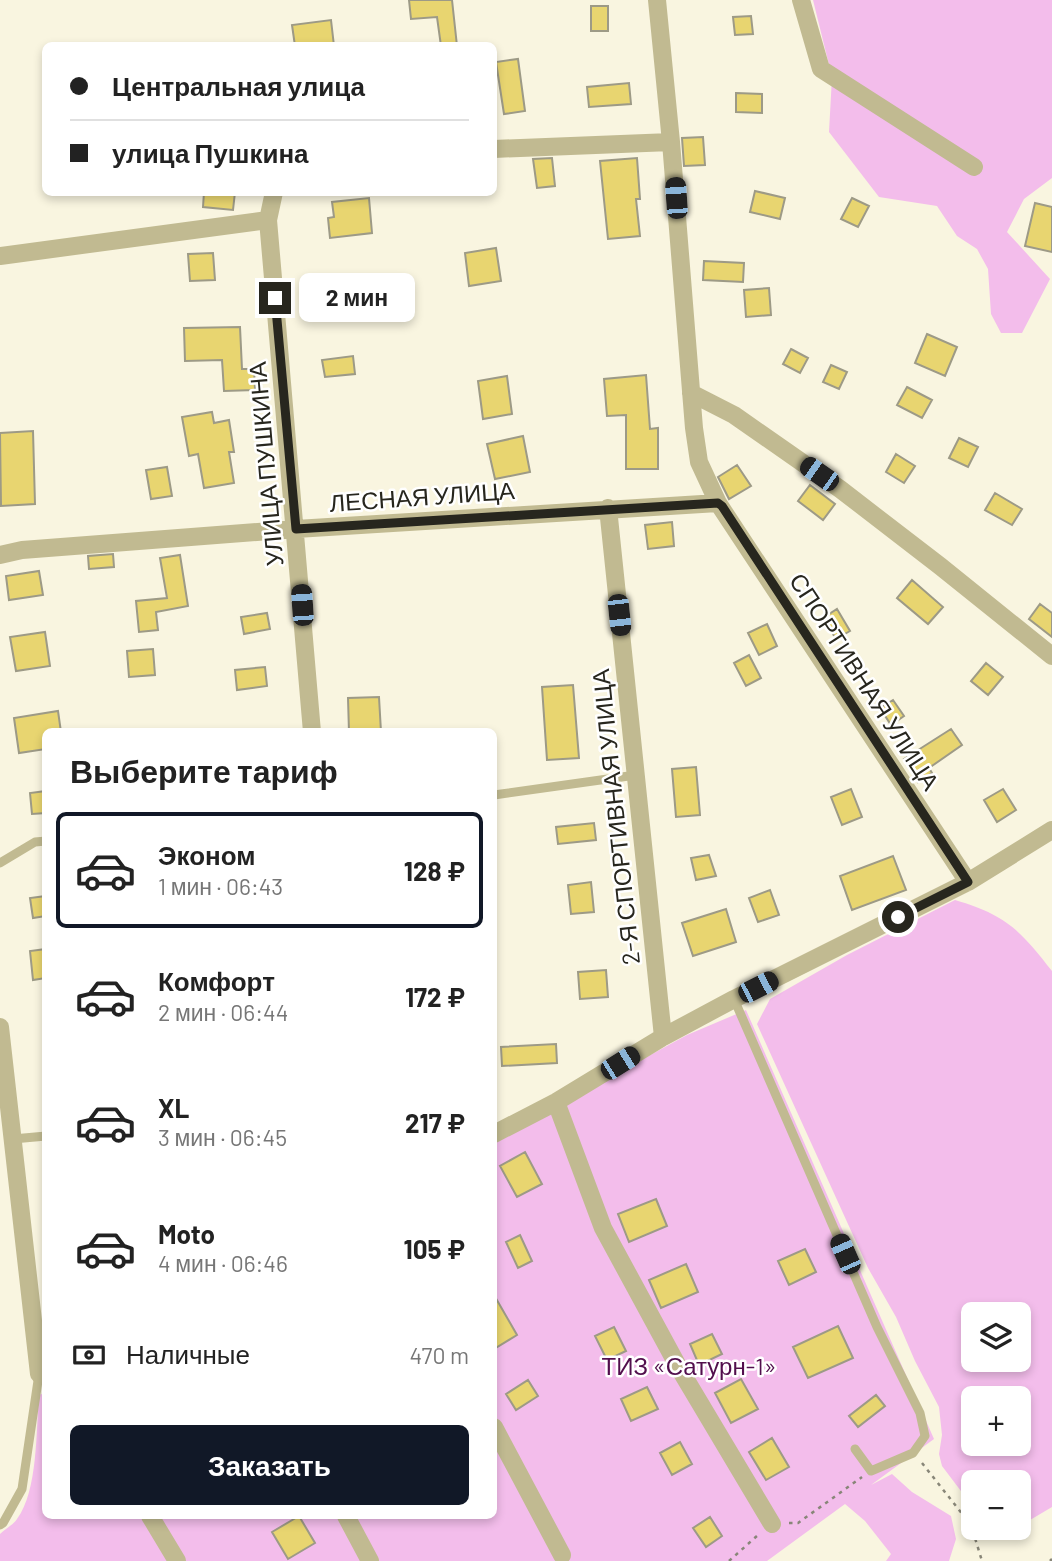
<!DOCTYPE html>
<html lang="ru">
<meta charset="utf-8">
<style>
body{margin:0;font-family:Barlow,sans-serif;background:#f2f2f2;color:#222;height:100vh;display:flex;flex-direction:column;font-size:26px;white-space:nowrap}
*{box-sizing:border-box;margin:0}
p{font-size:23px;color:#767676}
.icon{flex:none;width:38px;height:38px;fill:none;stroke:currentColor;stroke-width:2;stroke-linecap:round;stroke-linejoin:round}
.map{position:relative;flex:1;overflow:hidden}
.sheet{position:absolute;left:42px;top:728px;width:455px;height:791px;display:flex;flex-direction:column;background:#fff;border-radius:10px;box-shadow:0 4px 10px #0003}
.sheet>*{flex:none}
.hud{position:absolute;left:42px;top:42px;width:455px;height:154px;border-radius:10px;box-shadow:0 4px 10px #0003;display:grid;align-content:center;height:154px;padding:0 28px;background:#fff}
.buttons{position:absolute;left:961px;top:1302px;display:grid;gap:14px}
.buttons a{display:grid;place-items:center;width:70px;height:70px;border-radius:10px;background:#fff;box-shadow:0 4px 10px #0003;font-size:35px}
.end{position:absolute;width:32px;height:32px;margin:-16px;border:9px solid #27261e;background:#fff;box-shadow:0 0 0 4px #fff}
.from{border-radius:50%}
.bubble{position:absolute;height:49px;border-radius:10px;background:#fff;box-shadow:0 4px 10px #0003;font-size:23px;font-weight:700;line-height:49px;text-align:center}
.car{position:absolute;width:21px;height:42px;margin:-21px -10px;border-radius:9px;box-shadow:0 0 5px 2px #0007;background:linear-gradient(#222 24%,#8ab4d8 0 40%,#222 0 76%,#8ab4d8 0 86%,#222 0)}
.hud b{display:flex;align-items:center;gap:24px;height:66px;font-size:26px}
.hud b+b{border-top:2px solid #e0e0e0}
.hud i{width:18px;height:18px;background:#222}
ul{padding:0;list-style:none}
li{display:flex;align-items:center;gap:21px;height:116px;margin:0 14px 10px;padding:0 14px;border:4px solid transparent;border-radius:10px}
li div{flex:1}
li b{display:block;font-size:26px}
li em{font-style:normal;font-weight:700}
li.current{border-color:#111827}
li>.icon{width:63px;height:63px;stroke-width:1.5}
h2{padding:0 28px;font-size:32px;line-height:84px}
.pay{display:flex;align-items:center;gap:18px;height:77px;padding:0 28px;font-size:26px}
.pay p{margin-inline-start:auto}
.primary-button{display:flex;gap:14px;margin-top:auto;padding:14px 28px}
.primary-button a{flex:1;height:80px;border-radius:10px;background:#111827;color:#fff;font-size:28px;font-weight:700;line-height:80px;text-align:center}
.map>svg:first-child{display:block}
</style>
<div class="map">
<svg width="1052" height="1561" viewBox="0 0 1052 1561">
<rect width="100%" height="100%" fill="#f9f5e0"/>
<path fill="#f3bdeb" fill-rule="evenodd" d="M813 0H1052V178L1024 199 1007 232 1050 279 1022 333H1001L991 314 988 269 977 249 957 236 937 206 879 197 829 132 832 77Z
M955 900C1006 915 1020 930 1052 971V1507L1025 1523H1019L1018 1482H973V1507L942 1466 939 1454 942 1435 939 1407 915 1361 896 1317 868 1268 757 1024 770 999 847 955ZM1018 1314V1360H973V1314ZM973 1398H1018V1444H973Z
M746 1010 934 1439 871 1485 892 1474 912 1492 951 1516 956 1539 949 1561H886L891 1554 865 1521 845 1504 767 1561H0V1534C5 1529 13 1525 17 1519 38 1491 36 1430 39 1395L45 1393 46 1516H494V1140L687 1035Z"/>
<path fill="#e8d570" stroke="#9d9a86" stroke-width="2" d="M409 0H452L457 46H441L437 17 411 19Z
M591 6H608V31H591Z
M751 16 753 34 735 35 733 17Z
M331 20 334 46H295L292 25Z
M518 59 525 111 504 114 496 62Z
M629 83 631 104 589 107 587 87Z
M736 93 762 94V113L736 112Z
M703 137 705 165 684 166 682 138Z
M552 158 555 186 537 188 533 159Z
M637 158 640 199H636L640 236 608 239 600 161Z
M755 191 785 198 780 219 750 212Z
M204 192H235L233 210 203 207Z
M369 198 372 233 330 238 328 218 334 217 332 202Z
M852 198 869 206 858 227 841 219Z
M1035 203 1052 207V252L1025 246Z
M496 248 501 281 469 286 465 253Z
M213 253 215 280 190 281 188 254Z
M704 261 744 263 743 282 703 280Z
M348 279 352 316 315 319 312 282Z
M769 288 771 315 746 317 744 290Z
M240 327 242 369H254L255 390 224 391 222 360 185 361 184 328Z
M927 334 957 347 945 376 915 363Z
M791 349 808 358 800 373 783 364Z
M353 356 355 374 325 377 322 360Z
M831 365 847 372 839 389 823 382Z
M646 375 650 429 658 428V469H626V415L607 416 604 379Z
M507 376 512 414 483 419 478 381Z
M907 387 932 400 922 418 897 405Z
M212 412 214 423 229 420 234 452H229L234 483 204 488 198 454 189 456 182 417Z
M33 431 35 504 1 506 0 433Z
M523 436 530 472 495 479 487 444Z
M959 438 978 447 968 467 949 458Z
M896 454 915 466 904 483 886 472Z
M737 465 751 486 729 499 718 477Z
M167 467 172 496 151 499 146 470Z
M810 485 835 504 823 520 798 501Z
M995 493 1022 509 1012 525 985 510Z
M672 522 674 546 648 549 645 525Z
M113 554 114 567 89 569 88 556Z
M180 555 188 606 156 612 158 630 139 632 136 601 167 598 160 558Z
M39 571 43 595 9 600 6 576Z
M912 580 943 607 928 624 897 598Z
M1040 604 1052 613V637L1029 619Z
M837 609 850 631 836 639 823 618Z
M267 613 270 629 244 634 241 617Z
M767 624 777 646 759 655 748 633Z
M45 632 50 666 16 671 10 637Z
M153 649 155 675 129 677 127 651Z
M749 655 761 678 746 686 734 663Z
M986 663 1003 677 988 695 971 681Z
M265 667 267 686 237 690 235 670Z
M573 685 579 758 547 760 542 687Z
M379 697 381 732H349L348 698Z
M893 700 904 716 891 725 880 708Z
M58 711 61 732H46V749L19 753 14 718Z
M951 729 962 745 929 768 932 773 918 782 904 759Z
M696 767 700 815 676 817 672 769Z
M851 789 862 817 842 825 831 797Z
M1003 789 1016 810 997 822 984 800Z
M46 791V813L32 814 30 793Z
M594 823 596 840 558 844 556 827Z
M709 855 716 876 696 880 691 858Z
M893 856 906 890 852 910 840 876Z
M591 882 594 912 571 914 568 885Z
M770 890 779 915 758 922 749 898Z
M46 896V916L33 918 30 898Z
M726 909 736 942 693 956 682 923Z
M46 949V978L33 980 30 951Z
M606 970 608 997 580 999 578 972Z
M556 1044 557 1063 502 1066 501 1047Z
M525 1152 542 1184 517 1197 500 1166Z
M656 1199 667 1226 629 1242 618 1214Z
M520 1235 532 1261 518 1268 506 1242Z
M805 1249 816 1272 789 1285 778 1261Z
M686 1264 698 1292 661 1308 649 1280Z
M494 1295 517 1335 494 1349Z
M838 1326 853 1358 808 1378 793 1347Z
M614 1327 626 1351 607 1360 595 1336Z
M712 1334 722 1354 699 1365 690 1344Z
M741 1379 758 1409 731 1423 715 1393Z
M528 1380 538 1396 516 1410 506 1394Z
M647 1387 658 1409 631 1421 621 1399Z
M876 1395 885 1406 858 1427 849 1416Z
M772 1438 789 1467 766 1480 749 1452Z
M680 1442 692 1464 672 1475 660 1453Z
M299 1516 315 1543 288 1559 272 1532Z
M710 1517 722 1536 706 1547 693 1528Z"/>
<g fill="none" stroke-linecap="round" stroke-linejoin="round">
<path stroke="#888678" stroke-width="2.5" stroke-dasharray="3.5 5" stroke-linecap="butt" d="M922 1463 971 1525 982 1561
M789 1523H798L862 1477
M729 1561 758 1535
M1050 1561 1052 1559"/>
<path stroke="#c1ba91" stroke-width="9" d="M494 795 636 775
M0 863 35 842 46 841
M734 999 877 1327 920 1413 925 1436 913 1453 871 1471 855 1449
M13 1139 46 1136
M0 1525 3 1523 22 1489 39 1374"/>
<path stroke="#c1ba91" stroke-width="18" d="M657 0 671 142 694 428 699 462 718 503
M801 0 821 69 974 167
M494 149 671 142
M274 192 268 220 312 732
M0 256 268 220
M691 393 734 415 840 489 940 566 1052 656
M608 508 663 1037
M0 555 22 550 296 529 718 503 968 882
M0 1027 39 1374 46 1373
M556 1102 603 1228 679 1368 772 1524
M494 1134 556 1102 663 1037 734 999 968 882 1052 830
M494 1427 562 1555
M150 1516 177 1561
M346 1516 370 1561"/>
</g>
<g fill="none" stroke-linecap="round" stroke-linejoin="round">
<path stroke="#27261e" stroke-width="9" d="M275 298 296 529 718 503 722 506 968 882 898 917"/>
</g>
<g text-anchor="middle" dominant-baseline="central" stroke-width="5" stroke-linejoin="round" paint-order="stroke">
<g font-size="24" fill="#27261e" stroke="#fff">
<text transform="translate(265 464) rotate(-95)">УЛИЦА ПУШКИНА</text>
<text transform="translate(422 496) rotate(-4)">ЛЕСНАЯ УЛИЦА</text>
<text transform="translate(865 681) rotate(57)">СПОРТИВНАЯ УЛИЦА</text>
<text transform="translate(615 817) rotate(-96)">2-Я СПОРТИВНАЯ УЛИЦА</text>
</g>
<g font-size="24" fill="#520e4d" stroke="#fff">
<text x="689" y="1365">ТИЗ «Сатурн-1»</text>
</g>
</g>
</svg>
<div class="buttons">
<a><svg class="icon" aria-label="layers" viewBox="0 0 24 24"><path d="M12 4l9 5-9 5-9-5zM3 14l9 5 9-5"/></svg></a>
<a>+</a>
<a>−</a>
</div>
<i class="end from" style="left:898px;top:917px"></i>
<i class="end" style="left:275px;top:298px"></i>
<div class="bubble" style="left:299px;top:273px;width:116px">2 мин</div>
<i class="car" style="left:676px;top:198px;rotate:356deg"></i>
<i class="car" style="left:819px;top:474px;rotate:305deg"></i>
<i class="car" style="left:302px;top:605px;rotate:356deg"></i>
<i class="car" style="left:619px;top:615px;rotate:174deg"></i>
<i class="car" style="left:758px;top:987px;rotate:63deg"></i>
<i class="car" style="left:620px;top:1063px;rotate:58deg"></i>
<i class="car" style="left:845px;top:1254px;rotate:336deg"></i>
<div class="hud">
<b><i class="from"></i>Центральная улица</b>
<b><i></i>улица Пушкина</b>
</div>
<section class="sheet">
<h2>Выберите тариф</h2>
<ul>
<li class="current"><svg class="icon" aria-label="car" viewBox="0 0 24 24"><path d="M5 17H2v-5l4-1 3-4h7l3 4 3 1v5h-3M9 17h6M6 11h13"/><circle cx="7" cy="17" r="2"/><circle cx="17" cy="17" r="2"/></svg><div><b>Эконом</b><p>1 мин · 06:43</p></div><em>128 ₽</em></li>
<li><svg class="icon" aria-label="car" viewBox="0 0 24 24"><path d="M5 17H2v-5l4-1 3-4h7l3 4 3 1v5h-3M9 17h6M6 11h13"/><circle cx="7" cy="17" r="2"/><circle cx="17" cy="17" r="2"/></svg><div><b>Комфорт</b><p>2 мин · 06:44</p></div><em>172 ₽</em></li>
<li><svg class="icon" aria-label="car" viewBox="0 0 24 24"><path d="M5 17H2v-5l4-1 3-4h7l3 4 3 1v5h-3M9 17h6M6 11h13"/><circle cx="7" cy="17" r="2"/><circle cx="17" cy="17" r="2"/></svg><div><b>XL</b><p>3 мин · 06:45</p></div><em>217 ₽</em></li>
<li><svg class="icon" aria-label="car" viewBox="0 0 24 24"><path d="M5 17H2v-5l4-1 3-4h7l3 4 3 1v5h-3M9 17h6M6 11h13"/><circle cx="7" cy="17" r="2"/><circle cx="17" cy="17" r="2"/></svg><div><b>Moto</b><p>4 мин · 06:46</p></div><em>105 ₽</em></li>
</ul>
<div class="pay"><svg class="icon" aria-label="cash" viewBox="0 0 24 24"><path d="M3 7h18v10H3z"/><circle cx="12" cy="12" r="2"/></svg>Наличные<p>470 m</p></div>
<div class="primary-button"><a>Заказать</a></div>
</section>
</div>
